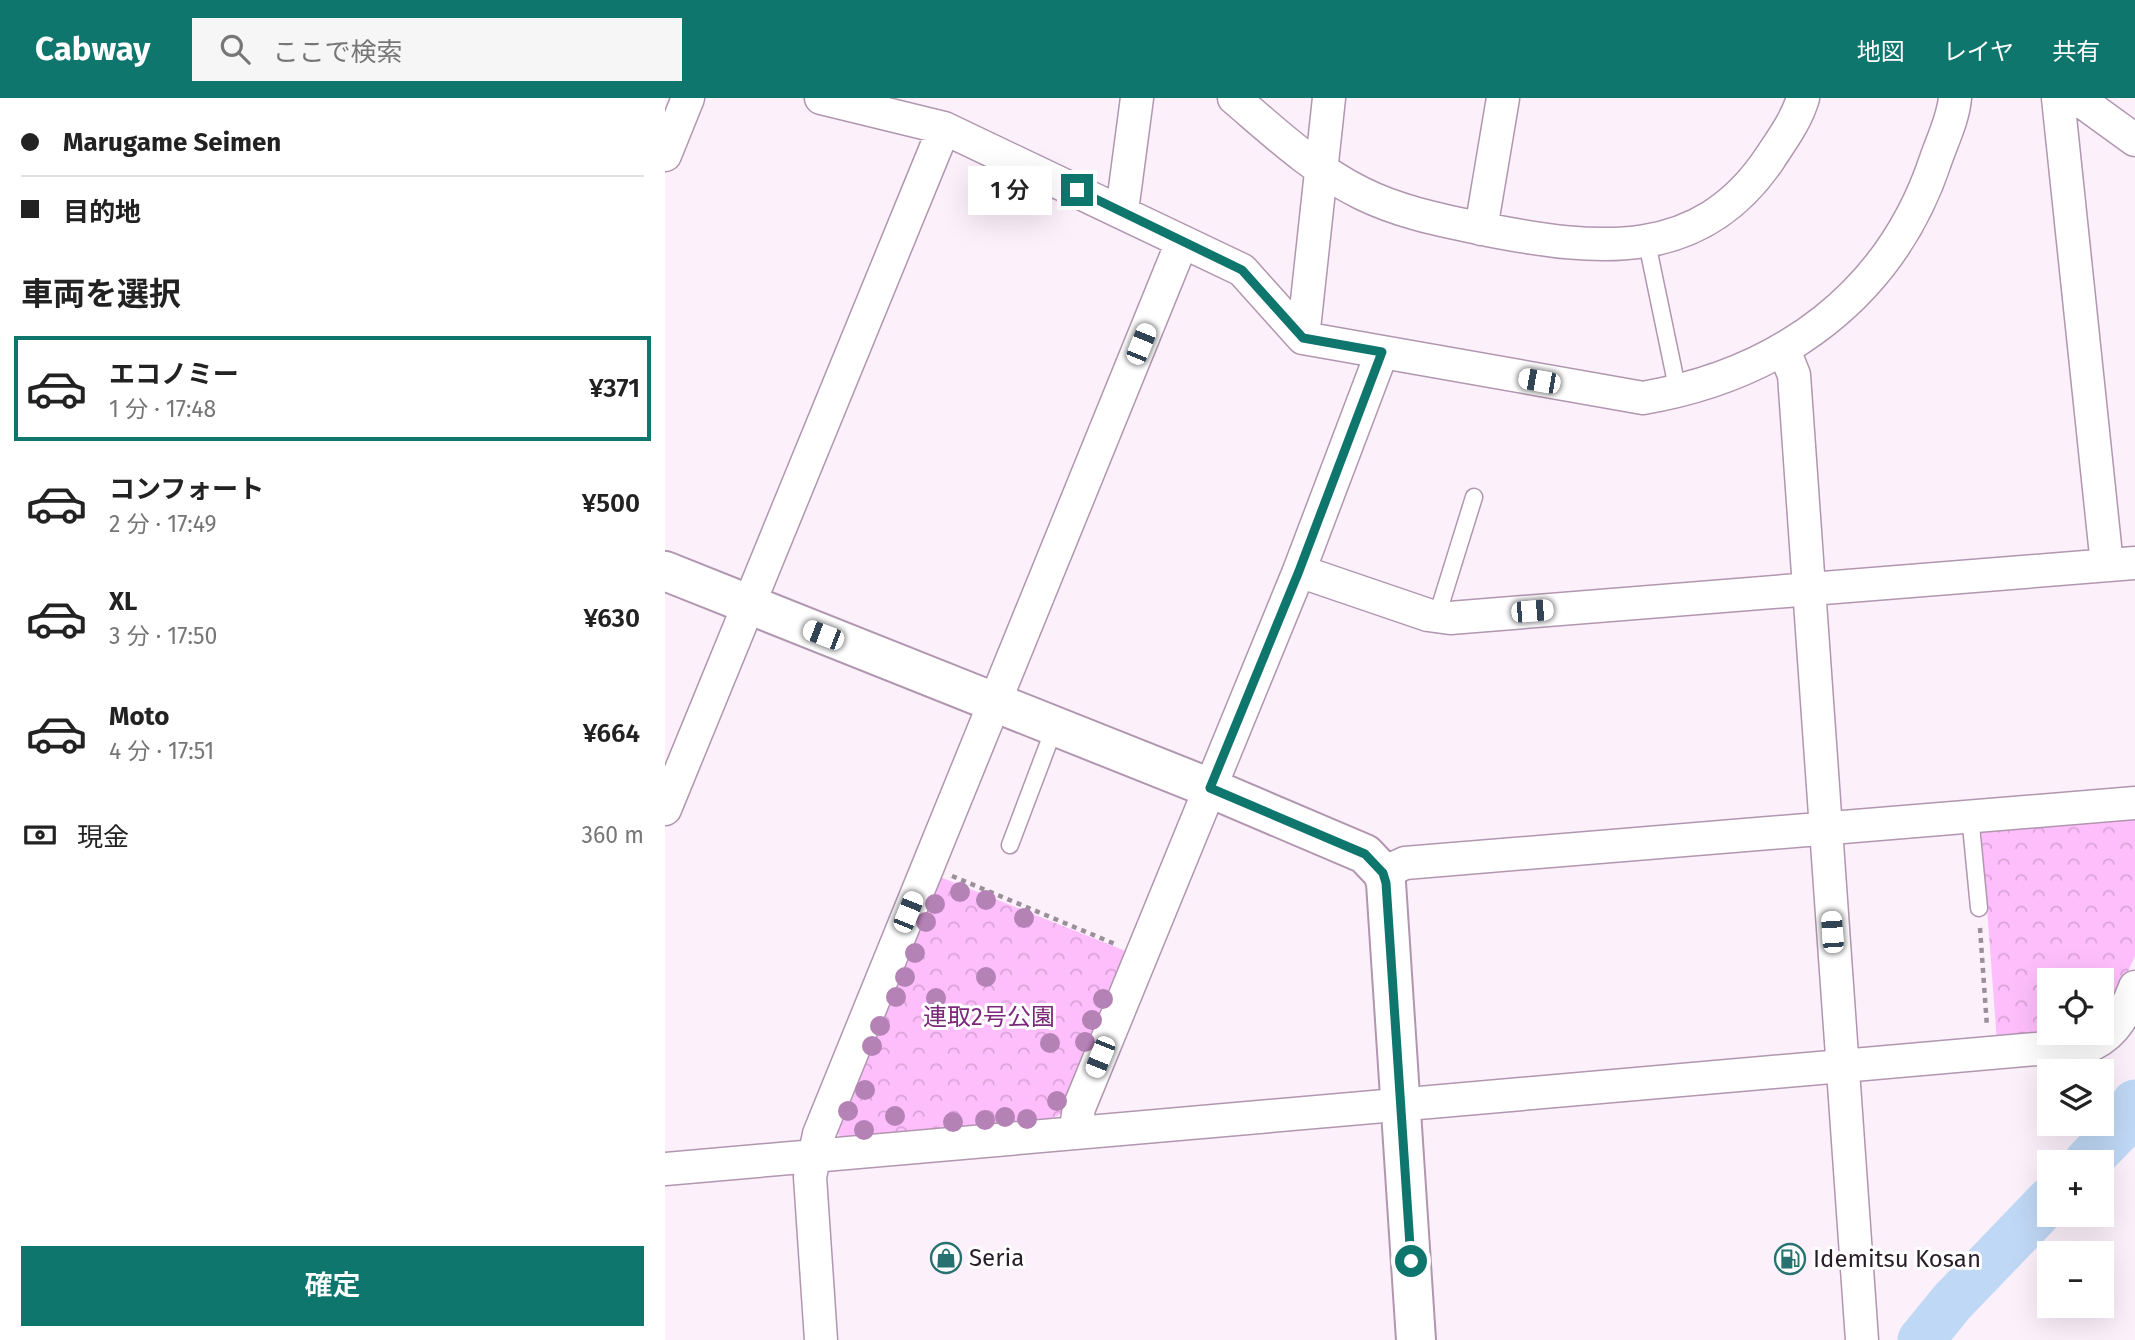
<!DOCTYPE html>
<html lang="ja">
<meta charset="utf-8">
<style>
body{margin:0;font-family:"Fira Sans","Noto Sans JP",sans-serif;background:#f6f6f6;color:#222;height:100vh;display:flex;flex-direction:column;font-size:26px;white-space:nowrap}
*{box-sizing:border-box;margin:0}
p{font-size:23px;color:#767676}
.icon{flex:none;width:38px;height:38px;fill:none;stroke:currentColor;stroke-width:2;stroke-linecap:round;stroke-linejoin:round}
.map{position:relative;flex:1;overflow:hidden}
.details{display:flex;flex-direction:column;background:#fff;width:665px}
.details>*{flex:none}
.top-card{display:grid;align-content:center;height:154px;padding:0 21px;background:#fff}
.controls{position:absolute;left:1372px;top:870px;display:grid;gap:14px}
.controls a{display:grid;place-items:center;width:77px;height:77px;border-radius:0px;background:#fff;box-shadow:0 7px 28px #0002;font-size:35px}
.end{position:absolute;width:32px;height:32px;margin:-16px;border:9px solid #0f766e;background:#fff;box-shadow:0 0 0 4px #fff}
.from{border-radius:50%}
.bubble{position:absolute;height:49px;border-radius:0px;background:#fff;box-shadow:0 7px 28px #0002;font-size:23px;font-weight:600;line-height:49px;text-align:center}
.car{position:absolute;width:21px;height:42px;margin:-21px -10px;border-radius:9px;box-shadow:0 0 5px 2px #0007;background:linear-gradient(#fff 24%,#345 0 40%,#fff 0 76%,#345 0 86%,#fff 0)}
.top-card b{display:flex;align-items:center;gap:24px;height:66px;font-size:26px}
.top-card b+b{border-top:2px solid #e0e0e0}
.top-card i{width:18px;height:18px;background:#222}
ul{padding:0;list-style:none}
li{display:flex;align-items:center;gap:21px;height:105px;margin:0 14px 10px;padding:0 7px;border:4px solid transparent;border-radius:0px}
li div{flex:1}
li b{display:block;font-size:26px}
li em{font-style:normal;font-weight:600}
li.selected{border-color:#0f766e}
li>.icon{width:63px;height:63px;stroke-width:1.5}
h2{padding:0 21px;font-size:32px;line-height:84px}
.pay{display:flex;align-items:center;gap:18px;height:77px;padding:0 21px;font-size:26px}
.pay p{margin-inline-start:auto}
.cta{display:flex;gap:14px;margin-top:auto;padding:14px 21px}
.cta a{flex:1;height:80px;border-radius:0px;background:#0f766e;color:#fff;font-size:28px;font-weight:600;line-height:80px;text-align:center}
header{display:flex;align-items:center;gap:42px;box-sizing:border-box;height:98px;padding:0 35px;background:#0f766e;color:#fff}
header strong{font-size:33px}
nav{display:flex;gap:38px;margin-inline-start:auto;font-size:24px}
.search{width:490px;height:63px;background:#f6f6f6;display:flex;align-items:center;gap:18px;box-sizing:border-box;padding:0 24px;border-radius:0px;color:#767676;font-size:26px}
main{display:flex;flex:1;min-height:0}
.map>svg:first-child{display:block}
</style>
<header>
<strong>Cabway</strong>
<div class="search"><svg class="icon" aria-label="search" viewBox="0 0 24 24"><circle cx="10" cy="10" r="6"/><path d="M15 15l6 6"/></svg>ここで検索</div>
<nav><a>地図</a><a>レイヤ</a><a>共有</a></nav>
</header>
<main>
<section class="details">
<div class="top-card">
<b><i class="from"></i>Marugame Seimen</b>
<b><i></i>目的地</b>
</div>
<h2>車両を選択</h2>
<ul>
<li class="selected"><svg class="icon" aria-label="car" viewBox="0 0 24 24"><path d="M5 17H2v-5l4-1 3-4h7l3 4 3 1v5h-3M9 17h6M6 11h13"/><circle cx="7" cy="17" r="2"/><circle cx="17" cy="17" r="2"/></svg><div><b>エコノミー</b><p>1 分 · 17:48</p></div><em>¥371</em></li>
<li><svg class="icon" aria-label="car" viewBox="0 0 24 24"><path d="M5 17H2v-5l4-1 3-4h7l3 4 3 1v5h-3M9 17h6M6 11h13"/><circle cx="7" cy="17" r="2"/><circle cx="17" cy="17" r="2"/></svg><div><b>コンフォート</b><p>2 分 · 17:49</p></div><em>¥500</em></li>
<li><svg class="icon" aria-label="car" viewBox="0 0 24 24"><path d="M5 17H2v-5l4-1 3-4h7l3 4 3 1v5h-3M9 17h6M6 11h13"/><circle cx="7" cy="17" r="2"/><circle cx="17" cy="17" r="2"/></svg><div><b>XL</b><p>3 分 · 17:50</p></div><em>¥630</em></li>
<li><svg class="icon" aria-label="car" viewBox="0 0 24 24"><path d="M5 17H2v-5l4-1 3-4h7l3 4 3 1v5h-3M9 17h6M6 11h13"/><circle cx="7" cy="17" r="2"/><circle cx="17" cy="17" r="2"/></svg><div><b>Moto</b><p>4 分 · 17:51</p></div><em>¥664</em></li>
</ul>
<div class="pay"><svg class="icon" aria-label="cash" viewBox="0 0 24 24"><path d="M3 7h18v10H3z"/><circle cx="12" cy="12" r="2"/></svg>現金<p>360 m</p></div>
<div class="cta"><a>確定</a></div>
</section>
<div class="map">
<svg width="1470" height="1242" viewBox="0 0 1470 1242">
<defs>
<pattern id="park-crowns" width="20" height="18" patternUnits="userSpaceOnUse" patternTransform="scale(1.75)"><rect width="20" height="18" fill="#febefc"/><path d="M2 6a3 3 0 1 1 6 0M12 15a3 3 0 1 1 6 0" fill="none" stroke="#daa3d8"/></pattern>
</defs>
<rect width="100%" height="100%" fill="#fcf0fb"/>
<path fill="url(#park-crowns)" d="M1470 716V858L1439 926 1437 927V882H1384V934L1332 944 1316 730Z
M270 777 463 854 397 1015 384 1023 177 1042 168 1028Z"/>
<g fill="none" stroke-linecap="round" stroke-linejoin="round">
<path stroke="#bfd8f5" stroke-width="47" d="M1422 1064 1453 1032 1470 1005
M1256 1242 1287 1204 1384 1103"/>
<g stroke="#b196af" stroke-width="19">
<path id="service" d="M982 145 1013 294
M772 518 809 399
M1305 717 1314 810
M345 747 390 628"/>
</g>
<g stroke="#b196af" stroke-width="35">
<path id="minor" d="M156 0 279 30 577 172 638 240 978 300C1117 276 1226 197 1271 61 1278 41 1288 21 1290 0
M569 0C609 34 648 71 696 95 736 115 780 123 823 132 932 153 1035 165 1105 60 1118 40 1131 23 1138 0
M1393 0 1442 467
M1412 0 1470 42
M0 57 23 0
M457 113 472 0
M816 131 838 0
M638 240 664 0
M1119 252 1129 277 1197 1242
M634 473 763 517 785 520 1470 465
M0 711 279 30
M718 775 740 765 1470 705
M410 1035 414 1010 634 473 717 254
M0 1071 1428 946C1453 933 1460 914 1470 889
M156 1242 145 1079 154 1036 517 144"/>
</g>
<g stroke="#b196af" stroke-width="42">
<path id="tertiary" d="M0 473 545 690 700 756 718 775 721 785 751 1242"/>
</g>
<path stroke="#9b909a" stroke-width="4.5" stroke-dasharray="5 5" stroke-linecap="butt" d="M287 778 450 846
M1315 830 1322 929"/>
<use href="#service" stroke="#fff" stroke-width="16"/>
<use href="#minor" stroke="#fff" stroke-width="32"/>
<use href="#tertiary" stroke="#fff" stroke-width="38"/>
</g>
<g fill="#b582b5">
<circle cx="295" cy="794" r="10"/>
<circle cx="321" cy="802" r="10"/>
<circle cx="270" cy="806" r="10"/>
<circle cx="359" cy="820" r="10"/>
<circle cx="261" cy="824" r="10"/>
<circle cx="250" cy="855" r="10"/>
<circle cx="240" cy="879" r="10"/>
<circle cx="321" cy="879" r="10"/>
<circle cx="231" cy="899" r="10"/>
<circle cx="271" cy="900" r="10"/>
<circle cx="438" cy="901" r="10"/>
<circle cx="427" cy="922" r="10"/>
<circle cx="215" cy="928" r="10"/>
<circle cx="420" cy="944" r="10"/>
<circle cx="385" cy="945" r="10"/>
<circle cx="207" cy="948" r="10"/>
<circle cx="200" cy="992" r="10"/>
<circle cx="392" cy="1003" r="10"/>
<circle cx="183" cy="1013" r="10"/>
<circle cx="230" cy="1018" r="10"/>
<circle cx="340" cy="1019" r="10"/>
<circle cx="362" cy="1021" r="10"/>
<circle cx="320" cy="1022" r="10"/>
<circle cx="288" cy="1024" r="10"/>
<circle cx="199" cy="1032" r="10"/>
</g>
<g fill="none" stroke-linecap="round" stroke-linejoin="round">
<path stroke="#0f766e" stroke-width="9" d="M412 92 577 172 638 240 717 254 634 473 545 690 700 756 718 775 721 785 746 1163"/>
</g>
<defs>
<g id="shop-ring" transform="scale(1.575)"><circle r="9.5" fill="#fff" stroke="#277271" stroke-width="1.5"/><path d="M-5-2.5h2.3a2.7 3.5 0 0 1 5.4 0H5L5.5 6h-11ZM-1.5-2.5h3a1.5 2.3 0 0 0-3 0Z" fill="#277271"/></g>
<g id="fuel-ring" transform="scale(1.575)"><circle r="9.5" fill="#fff" stroke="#277271" stroke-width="1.5"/><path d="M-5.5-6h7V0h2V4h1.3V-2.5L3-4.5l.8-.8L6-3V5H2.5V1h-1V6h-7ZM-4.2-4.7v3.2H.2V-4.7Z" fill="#277271"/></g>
</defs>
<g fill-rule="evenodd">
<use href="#shop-ring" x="281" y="1160"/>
<use href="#fuel-ring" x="1125" y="1161"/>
</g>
<g text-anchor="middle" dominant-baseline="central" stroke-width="6" stroke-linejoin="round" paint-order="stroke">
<g font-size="24" fill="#7b287b" stroke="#fff">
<text x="324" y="919">連取2号公園</text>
</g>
<g font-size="24" fill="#291e28" stroke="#fff" text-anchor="start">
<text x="304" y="1160">Seria</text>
<text x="1148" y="1161">Idemitsu Kosan</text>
</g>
</g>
</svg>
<div class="controls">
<a><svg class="icon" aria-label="locate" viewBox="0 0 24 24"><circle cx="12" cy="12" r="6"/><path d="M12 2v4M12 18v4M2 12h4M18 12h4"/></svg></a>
<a><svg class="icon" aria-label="layers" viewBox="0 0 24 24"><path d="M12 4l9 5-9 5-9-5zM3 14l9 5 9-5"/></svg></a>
<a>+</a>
<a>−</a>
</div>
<i class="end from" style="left:746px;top:1163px"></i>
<i class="end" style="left:412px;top:92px"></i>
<div class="bubble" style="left:303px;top:68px;width:84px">1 分</div>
<i class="car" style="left:476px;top:246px;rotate:22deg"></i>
<i class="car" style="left:874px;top:283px;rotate:280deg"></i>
<i class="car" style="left:867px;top:513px;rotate:85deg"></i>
<i class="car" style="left:158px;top:537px;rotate:291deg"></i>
<i class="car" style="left:243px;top:814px;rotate:22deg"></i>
<i class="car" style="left:1167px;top:834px;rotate:356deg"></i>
<i class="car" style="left:435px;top:959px;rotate:202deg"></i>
</div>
</main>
